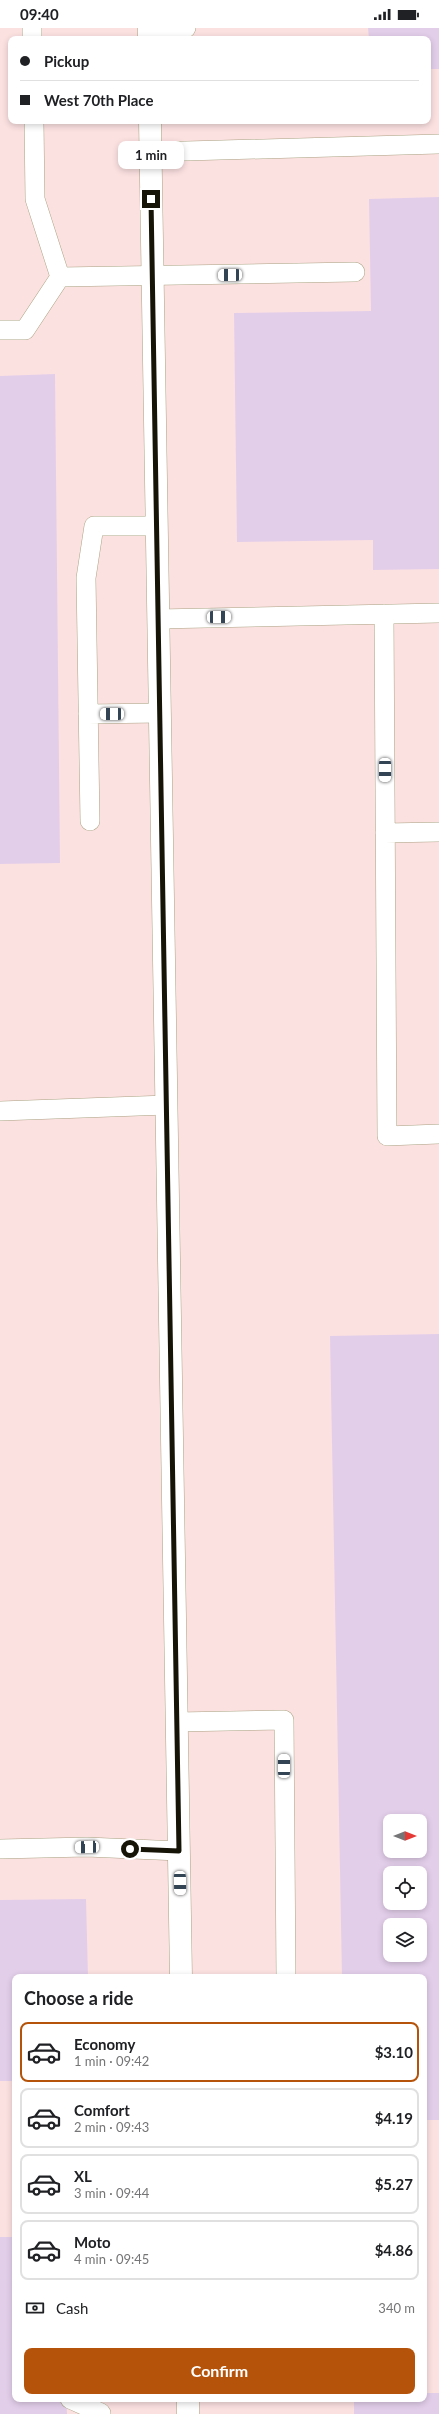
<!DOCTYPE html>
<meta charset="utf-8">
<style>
body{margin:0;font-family:Lato,sans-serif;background:#f6f6f6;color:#202124;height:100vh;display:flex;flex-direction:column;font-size:15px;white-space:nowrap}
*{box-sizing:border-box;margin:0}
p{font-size:13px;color:#757577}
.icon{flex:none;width:22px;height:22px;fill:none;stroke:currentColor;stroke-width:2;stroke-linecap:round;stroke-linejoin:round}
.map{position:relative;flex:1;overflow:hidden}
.panel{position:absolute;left:12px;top:1946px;width:415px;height:428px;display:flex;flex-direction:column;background:#fff;border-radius:8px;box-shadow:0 2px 6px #0003}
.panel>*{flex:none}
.guide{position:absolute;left:8px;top:8px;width:423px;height:88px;border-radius:8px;box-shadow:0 2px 6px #0003;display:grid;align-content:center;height:88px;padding:0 12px;background:#fff}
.needle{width:26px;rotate:90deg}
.controls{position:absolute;left:383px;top:1786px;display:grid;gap:8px}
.controls a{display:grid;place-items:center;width:44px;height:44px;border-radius:8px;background:#fff;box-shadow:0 2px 6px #0003;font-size:20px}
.end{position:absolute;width:18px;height:18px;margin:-9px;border:5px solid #161307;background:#fff;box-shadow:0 0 0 2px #fff}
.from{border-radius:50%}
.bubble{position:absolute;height:28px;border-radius:8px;background:#fff;box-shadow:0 2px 6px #0003;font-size:13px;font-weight:700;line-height:28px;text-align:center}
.car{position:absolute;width:12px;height:24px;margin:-12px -6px;border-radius:5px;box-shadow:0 0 3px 1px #0007;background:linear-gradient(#fff 24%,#345 0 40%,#fff 0 76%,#345 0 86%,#fff 0)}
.guide b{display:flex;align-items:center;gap:14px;height:38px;font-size:15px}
.guide b+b{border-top:1px solid #e0e0e0}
.guide i{width:10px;height:10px;background:#202124}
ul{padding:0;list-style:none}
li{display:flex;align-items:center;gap:12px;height:60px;margin:0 8px 6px;padding:0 4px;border:2px solid #e0e0e0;border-radius:8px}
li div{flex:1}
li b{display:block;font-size:15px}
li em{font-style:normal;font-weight:700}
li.selected{border-color:#b45309}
li>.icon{width:36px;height:36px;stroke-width:1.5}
h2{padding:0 12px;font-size:18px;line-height:48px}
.pay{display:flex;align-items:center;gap:10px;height:44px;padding:0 12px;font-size:15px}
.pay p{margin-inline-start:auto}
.button{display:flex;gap:8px;margin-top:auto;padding:8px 12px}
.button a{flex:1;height:46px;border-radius:8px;background:#b45309;color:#fff;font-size:16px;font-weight:700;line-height:46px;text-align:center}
.status{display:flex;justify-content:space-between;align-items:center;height:28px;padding:0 20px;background:#fff;direction:ltr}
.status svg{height:11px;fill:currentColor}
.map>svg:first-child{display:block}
</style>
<div class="status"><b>09:40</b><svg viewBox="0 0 49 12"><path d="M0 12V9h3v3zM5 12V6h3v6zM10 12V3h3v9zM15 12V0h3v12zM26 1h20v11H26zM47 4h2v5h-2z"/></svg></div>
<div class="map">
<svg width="439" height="2386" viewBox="0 0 439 2386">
<rect width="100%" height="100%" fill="#fbf3d1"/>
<path fill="#fce1e1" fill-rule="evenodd" d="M0 0H439V2386H0ZM11 11H428V93H11ZM390 1793H420V1823H390ZM390 1845H420V1875H390ZM390 1897H420V1927H390ZM15 1949H424V2371H15Z"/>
<path fill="#e3ceea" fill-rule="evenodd" d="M368 0H439V41H428V11H369Z
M439 169V541L373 542V512L237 514 234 285 371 283 369 171Z
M55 346 60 835 0 836V348Z
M439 1306V2092H424V1949H342L330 1308ZM390 1793H420V1823H390ZM390 1845H420V1875H390ZM390 1897H420V1927H390Z
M86 1871 88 1949H15V2053H0V1872Z
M0 2209H15V2371H66L67 2386H0Z
M424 2365H439V2386H354V2371H424Z"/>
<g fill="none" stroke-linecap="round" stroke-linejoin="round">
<g stroke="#aaa282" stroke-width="20">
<path id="lane" d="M32 0V11
M149 3 186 0
M34 93 35 171 60 249
M151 124 439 116
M0 302H25L60 249 355 244
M384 586 387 1108 439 1106
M158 591 439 585
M88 686 160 685
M90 793 86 550 94 498H157
M385 805 439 804
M0 1083 167 1077
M177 1694 284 1692 286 1949
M0 1821 87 1819 179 1823
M70 2371 101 2385"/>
</g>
<g stroke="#aaa282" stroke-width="23">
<path id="street" d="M149 0V11
M150 93 181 1949
M188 2371V2386"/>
</g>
<use href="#lane" stroke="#fff" stroke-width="19"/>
<use href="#street" stroke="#fff" stroke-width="22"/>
</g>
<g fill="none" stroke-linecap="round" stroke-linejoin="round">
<path stroke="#161307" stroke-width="5" d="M130 1821 179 1823 151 171"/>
</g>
</svg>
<div class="controls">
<a><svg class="needle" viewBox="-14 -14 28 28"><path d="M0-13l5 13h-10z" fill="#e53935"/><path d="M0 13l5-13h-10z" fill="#757577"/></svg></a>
<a><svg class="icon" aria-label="locate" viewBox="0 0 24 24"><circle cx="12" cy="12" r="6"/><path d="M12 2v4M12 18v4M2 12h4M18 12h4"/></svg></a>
<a><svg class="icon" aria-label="layers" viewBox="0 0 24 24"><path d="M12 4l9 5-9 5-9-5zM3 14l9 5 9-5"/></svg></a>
</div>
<i class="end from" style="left:130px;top:1821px"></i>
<i class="end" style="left:151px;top:171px"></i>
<div class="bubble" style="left:118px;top:113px;width:66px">1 min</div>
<i class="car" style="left:230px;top:247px;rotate:269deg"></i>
<i class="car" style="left:219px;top:589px;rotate:89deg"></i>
<i class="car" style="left:112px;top:686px;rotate:270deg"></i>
<i class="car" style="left:385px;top:742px;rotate:180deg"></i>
<i class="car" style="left:284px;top:1738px;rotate:0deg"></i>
<i class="car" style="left:87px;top:1819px;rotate:268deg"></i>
<i class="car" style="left:180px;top:1855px;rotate:179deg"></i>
<div class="guide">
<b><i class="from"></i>Pickup</b>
<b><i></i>West 70th Place</b>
</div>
<section class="panel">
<h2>Choose a ride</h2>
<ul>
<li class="selected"><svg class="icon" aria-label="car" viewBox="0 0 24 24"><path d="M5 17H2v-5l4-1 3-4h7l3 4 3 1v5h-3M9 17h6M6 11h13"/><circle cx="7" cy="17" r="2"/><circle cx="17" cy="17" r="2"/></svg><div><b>Economy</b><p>1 min · 09:42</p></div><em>$3.10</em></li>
<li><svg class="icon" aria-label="car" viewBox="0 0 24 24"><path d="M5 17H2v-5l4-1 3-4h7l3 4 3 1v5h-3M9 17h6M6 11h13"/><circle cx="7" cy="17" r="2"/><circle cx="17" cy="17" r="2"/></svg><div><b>Comfort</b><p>2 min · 09:43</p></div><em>$4.19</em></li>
<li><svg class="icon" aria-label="car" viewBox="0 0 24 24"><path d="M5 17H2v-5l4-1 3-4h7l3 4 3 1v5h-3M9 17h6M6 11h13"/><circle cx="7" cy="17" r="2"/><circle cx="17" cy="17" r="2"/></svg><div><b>XL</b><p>3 min · 09:44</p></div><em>$5.27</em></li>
<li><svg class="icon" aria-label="car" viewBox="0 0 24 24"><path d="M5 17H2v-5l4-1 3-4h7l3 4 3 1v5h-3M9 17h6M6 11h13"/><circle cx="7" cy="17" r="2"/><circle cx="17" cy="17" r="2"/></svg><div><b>Moto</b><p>4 min · 09:45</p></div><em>$4.86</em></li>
</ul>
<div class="pay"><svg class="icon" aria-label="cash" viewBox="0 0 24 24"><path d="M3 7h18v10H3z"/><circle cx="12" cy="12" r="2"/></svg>Cash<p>340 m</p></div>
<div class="button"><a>Confirm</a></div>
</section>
</div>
